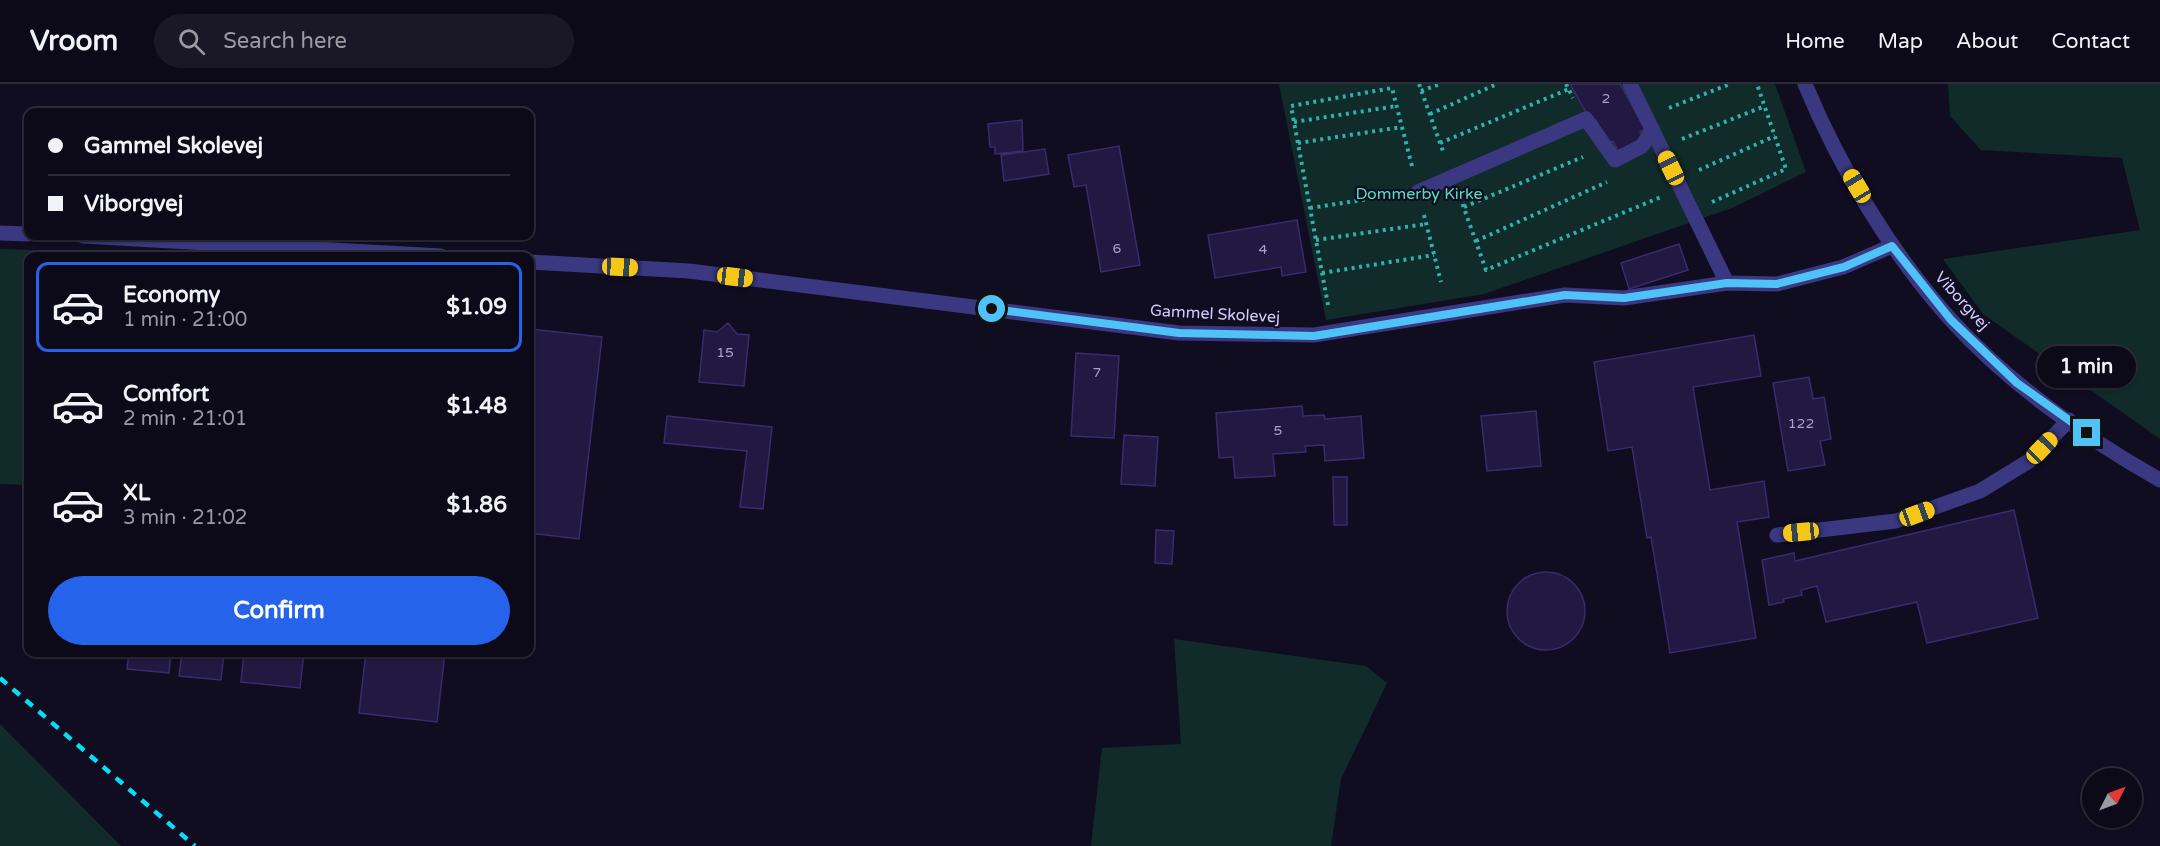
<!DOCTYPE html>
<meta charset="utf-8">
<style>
body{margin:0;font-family:"Varela Round",sans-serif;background:#1a1826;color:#f1f3f6;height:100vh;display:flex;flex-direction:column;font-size:22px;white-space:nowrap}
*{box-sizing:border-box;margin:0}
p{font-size:20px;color:#9a9aa2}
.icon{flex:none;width:33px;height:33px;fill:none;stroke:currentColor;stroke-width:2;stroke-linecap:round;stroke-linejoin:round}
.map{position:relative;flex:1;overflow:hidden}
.sheet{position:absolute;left:24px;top:168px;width:510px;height:405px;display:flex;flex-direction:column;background:#0c0a19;border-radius:12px;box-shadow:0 2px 4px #0004,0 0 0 2px #2c2b38}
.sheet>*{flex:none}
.banner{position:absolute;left:24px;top:24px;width:510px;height:132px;border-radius:12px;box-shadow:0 2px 4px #0004,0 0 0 2px #2c2b38;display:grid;align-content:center;height:132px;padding:0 24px;background:#0c0a19}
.needle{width:39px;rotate:48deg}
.buttons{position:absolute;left:2082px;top:684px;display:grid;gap:12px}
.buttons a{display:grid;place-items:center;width:60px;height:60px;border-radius:50%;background:#0c0a19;box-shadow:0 2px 4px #0004,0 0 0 2px #2c2b38;font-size:30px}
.end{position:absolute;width:27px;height:27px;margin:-14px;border:8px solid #4fc3f7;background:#111;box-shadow:0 0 0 3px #111}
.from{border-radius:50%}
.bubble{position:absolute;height:42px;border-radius:21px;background:#0c0a19;box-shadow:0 2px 4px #0004,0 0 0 2px #2c2b38;font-size:20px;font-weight:700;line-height:42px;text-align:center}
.car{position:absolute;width:18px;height:36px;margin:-18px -9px;border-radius:8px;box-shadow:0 0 4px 2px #0007;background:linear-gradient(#f5c518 24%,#345 0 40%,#f5c518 0 76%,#345 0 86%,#f5c518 0)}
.banner b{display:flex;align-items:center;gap:21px;height:57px;font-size:22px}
.banner b+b{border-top:2px solid #2c2b38}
.banner i{width:15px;height:15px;background:#f1f3f6}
ul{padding:10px 0 0;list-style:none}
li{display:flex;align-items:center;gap:18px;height:90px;margin:0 12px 9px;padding:0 12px;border:3px solid transparent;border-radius:12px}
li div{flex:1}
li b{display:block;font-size:22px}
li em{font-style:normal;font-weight:700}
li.active{border-color:#2563eb}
li>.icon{width:54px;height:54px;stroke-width:1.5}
.button{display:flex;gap:12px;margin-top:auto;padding:12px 24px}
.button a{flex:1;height:69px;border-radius:36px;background:#2563eb;color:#fff;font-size:24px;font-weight:700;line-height:69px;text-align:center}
header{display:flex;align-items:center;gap:36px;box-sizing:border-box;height:84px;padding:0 30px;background:#0c0a19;border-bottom:2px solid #2c2b38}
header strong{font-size:28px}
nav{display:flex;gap:33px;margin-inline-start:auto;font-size:21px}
.search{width:420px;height:54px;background:#1a1826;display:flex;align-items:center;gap:15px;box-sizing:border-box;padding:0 21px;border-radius:33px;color:#9a9aa2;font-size:22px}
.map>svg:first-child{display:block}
</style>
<header>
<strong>Vroom</strong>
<div class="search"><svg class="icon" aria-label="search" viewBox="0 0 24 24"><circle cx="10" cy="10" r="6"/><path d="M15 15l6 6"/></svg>Search here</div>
<nav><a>Home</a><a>Map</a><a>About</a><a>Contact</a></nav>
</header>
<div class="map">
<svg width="2160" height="762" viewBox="0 0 2160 762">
<rect width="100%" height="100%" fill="#100d21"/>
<path fill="#102b2a" d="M1279 0H1775L1806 88 1732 124 1484 210 1326 236Z
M1948 0H2160V355L1983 230 1943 175 2140 146 2122 74 1981 66 1950 32Z
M0 165 152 170V172H28V401L0 400Z
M1174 555 1366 582 1387 599 1341 695 1331 762H1091L1102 664 1181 660Z
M0 640 121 762H0Z"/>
<path fill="#211942" stroke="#382b6e" stroke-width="1.5" d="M1570 0H1620L1645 45 1640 48 1643 55 1619 68 1613 57 1609 60 1596 36 1592 39Z
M1022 36 1023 67 995 70V63H990L988 40Z
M1119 62 1140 181 1101 188 1086 101 1074 103 1068 71Z
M1045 65 1049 90 1004 97 1001 71Z
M1297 136 1306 188 1282 192 1281 183 1215 194 1208 151Z
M1679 160 1688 186 1629 205 1621 179Z
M728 239 737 250 749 251 744 302 699 298 704 246 717 248Z
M530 245 602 253 579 455 530 449Z
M1754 251 1761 292 1693 303 1710 406 1764 397 1769 433 1737 438 1756 554 1670 569 1651 453 1647 454 1632 363 1608 367 1594 278Z
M1076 269 1119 272 1114 354 1071 352Z
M1809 293 1813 315 1824 313 1831 355 1820 357 1825 381 1788 387 1773 299Z
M1302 322 1303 332 1324 331 1325 335 1361 332 1364 374 1325 377 1324 361 1305 362 1306 368 1273 370 1275 392 1235 394 1233 373 1219 374 1216 329Z
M1536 327 1541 382 1487 387 1481 332Z
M667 332 772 343 763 425 740 423 747 367 664 359Z
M1124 351 1158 353 1155 402 1121 400Z
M1333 393H1347V441H1334Z
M2014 426 2038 534 1927 559 1917 518 1826 538 1817 502 1801 506 1802 511 1783 515 1784 518 1769 521 1762 476 1794 469 1795 477Z
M1156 446 1174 447 1172 480 1155 479Z
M1507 527a39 39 0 1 1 78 0a39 39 0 1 1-78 0Z
M129 568H171L169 589 127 585Z
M182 568H224L221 596 179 592Z
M244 568H304L300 604 241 598Z
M366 568H445L437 638 359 629Z"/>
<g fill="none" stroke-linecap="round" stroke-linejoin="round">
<path stroke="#2eb2aa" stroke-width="4" stroke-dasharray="3 4.5" stroke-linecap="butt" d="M1419 0 1444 70
M1566 0 1573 14
M1421 7 1440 0
M1669 24 1730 0
M1430 30 1497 0
M1294 38 1397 22
M1682 55 1765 22
M1298 59 1402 43
M1440 59 1569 5
M1699 86 1775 52
M1460 113 1486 186 1661 113
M1712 118 1786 85 1757 0
M1464 123 1583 73
M1310 124 1395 111
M1424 131 1441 198
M1316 156 1426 140
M1476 157 1607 98
M1322 189 1434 171
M1328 221 1291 22 1392 4 1413 86"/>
<path stroke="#3a3880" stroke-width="15" d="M1630 0 1727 199
M1805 0C1840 84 1890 168 1951 236 2007 298 2087 355 2160 396
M1418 108 1586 35 1615 76 1642 62 1653 46
M0 149 28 150
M83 152 441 172
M530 178 689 187 1179 249 1314 251 1565 211 1624 214 1727 199 1777 200 1843 183 1892 162
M1777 451 1896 437 1980 407 2029 377 2069 336"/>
<path stroke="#00e0f8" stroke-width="4.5" stroke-dasharray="9 8" stroke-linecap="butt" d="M0 594 195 762"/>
</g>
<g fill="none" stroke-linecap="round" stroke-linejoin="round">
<path stroke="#4fc3f7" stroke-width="8" d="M992 225 1179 249 1314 252 1565 211 1624 214 1727 199 1777 200 1844 183 1892 162 1951 236 2017 299 2087 349"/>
</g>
<g text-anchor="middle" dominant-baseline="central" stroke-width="4.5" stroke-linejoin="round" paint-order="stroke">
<g font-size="14" fill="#a6a0d0">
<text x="1606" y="14">2</text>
<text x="1117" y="164">6</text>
<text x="1263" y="165">4</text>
<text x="725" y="268">15</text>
<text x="1097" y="288">7</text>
<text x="1801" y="339">122</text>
<text x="1278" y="346">5</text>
</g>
<g font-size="16" fill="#59dfbd" stroke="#100d21">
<text x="1419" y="110">Dommerby Kirke</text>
</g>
<g font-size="16" fill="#d3cdff" stroke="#100d21">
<text transform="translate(1962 217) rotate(48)">Viborgvej</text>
<text transform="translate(1215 230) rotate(3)">Gammel Skolevej</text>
</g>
</g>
</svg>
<div class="buttons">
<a><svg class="needle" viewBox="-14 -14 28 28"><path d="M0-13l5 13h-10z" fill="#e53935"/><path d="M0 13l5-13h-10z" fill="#9a9aa2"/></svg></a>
</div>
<i class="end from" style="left:992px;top:225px"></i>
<i class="end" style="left:2087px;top:349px"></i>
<div class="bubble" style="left:2037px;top:262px;width:99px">1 min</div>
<i class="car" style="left:1671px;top:84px;rotate:334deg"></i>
<i class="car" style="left:1857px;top:102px;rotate:329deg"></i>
<i class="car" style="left:620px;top:183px;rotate:93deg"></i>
<i class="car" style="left:735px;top:193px;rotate:97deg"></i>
<i class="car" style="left:2042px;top:364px;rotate:44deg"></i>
<i class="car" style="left:1917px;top:430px;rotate:70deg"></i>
<i class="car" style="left:1801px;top:448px;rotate:264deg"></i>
<div class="banner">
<b><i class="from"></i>Gammel Skolevej</b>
<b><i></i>Viborgvej</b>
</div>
<section class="sheet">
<ul>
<li class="active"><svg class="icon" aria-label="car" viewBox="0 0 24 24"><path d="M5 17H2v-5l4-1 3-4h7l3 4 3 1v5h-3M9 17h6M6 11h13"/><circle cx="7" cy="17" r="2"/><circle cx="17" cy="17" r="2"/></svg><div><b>Economy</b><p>1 min · 21:00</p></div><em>$1.09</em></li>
<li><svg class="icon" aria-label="car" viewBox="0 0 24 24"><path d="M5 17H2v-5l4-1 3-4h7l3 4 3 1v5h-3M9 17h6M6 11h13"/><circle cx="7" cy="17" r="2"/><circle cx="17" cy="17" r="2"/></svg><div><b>Comfort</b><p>2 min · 21:01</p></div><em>$1.48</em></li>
<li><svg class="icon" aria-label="car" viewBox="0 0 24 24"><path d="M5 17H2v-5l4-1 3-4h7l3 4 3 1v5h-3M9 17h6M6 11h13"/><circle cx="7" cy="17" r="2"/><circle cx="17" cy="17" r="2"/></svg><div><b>XL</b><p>3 min · 21:02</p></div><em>$1.86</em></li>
</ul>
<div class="button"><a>Confirm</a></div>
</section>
</div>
